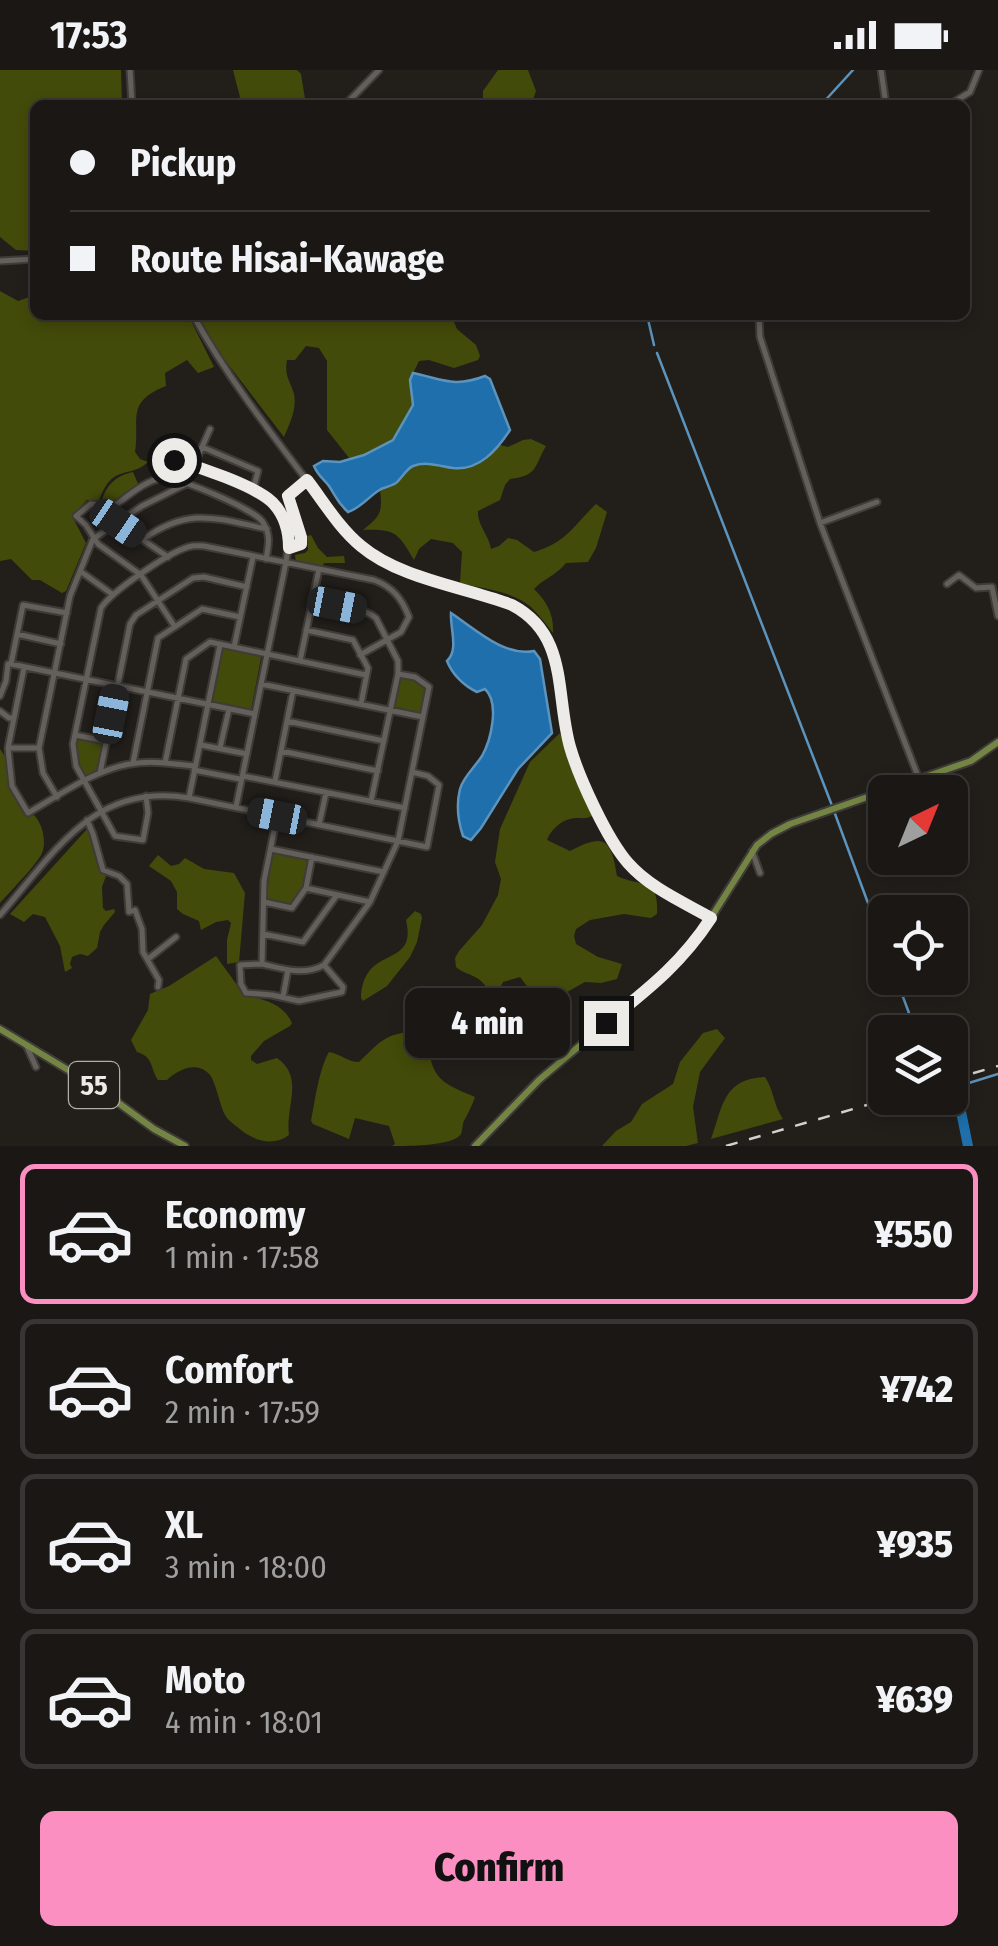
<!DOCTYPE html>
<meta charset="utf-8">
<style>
body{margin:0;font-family:"Fira Sans Condensed",sans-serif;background:#23201d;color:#f1f3f6;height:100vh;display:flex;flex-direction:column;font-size:38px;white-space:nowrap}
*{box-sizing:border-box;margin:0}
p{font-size:32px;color:#9f9fa0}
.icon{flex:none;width:55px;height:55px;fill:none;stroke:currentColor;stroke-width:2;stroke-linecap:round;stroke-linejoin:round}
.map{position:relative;height:1076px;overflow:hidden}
.details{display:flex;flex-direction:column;background:#1a1714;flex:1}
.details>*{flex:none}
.banner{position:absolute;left:30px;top:30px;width:940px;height:220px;border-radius:15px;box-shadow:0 5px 15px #0003,0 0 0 2px #383634;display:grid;align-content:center;height:220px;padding:0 40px;background:#1a1714}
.needle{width:65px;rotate:43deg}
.controls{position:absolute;left:868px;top:705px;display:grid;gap:20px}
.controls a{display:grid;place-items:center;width:100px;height:100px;border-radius:15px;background:#1a1714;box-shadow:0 5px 15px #0003,0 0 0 2px #383634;font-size:50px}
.end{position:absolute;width:45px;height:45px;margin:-22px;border:12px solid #edebe8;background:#111;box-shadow:0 0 0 5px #111}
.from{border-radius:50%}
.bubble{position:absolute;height:70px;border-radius:15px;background:#1a1714;box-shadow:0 5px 15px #0003,0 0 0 2px #383634;font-size:32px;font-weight:800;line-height:70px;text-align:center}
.car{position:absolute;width:30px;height:60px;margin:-30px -15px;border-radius:12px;box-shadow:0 0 8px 2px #0007;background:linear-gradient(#222 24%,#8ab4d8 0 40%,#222 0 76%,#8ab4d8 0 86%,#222 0)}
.banner b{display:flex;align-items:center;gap:35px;height:95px;font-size:38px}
.banner b+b{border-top:2px solid #383634}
.banner i{width:25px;height:25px;background:#f1f3f6}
ul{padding:18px 0 0;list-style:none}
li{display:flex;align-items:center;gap:30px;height:140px;margin:0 20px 15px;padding:0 20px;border:5px solid #383634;border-radius:15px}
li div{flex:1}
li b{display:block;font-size:38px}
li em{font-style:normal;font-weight:800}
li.on{border-color:#fc8fc1}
li>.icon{width:90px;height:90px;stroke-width:1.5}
.cta{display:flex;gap:20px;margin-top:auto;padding:20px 40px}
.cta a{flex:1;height:115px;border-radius:15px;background:#fc8fc1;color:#111;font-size:40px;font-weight:800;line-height:115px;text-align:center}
.status{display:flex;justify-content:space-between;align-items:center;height:70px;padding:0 50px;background:#1a1714;direction:ltr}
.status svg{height:28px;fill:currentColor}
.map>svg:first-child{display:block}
</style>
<div class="status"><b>17:53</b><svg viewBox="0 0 49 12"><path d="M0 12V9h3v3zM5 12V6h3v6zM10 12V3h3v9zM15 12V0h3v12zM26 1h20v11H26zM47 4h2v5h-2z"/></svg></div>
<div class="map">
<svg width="998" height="1076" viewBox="0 0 998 1076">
<rect width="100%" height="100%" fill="#221f1b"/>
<path fill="#434b0a" d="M0 0H121L122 35H35V181L16 180 0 167Z
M233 0H297L301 4 306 35H233L240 27Z
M498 0H528L536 21 531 35H483V21Z
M0 221 18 231 35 225V245H188L214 297 198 303 187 290 165 303 166 316C125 332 140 349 135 382L140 389 148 392C128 410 113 392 99 431L87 430 72 446 86 473 66 521 62 523 40 510H32L11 489 0 491Z
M199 245H451L457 259 476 275 480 286 478 290 454 298 429 290 419 291 410 310 413 335 393 370 379 379 350 389 327 360V291L319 278 306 276 295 290H287C284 306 290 310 294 324 297 339 290 353 284 367L211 272Z
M531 369 546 376C533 399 538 405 510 409L505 415 500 430 478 441C477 455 489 465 491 479L499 476 508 468 517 470 534 482C567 472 573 456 596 434L607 442 596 478 588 492 566 493C554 507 546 507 534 519 547 532 554 544 553 563 546 554 539 545 531 537 513 521 483 519 460 513L462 482 453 473 431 469 419 479 414 490C398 463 396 459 363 460 380 446 383 443 380 420L395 413 411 397 435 393 452 397 495 381 500 375 508 377 523 370Z
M133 402 139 416 116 432H101C107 415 115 406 133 402Z
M311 465 318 478 327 487 344 486 345 493H324L322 497 296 492 295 485 305 483 308 480 307 466Z
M224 577 260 585 261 588 251 640 213 633 211 631 221 579Z
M400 607 413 609 426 618 422 641 419 643 393 636Z
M560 663 594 745C584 751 580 746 570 749 560 751 550 761 547 770L570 781C604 763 611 768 617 806 642 818 659 806 657 844L651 848 624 844 590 850 576 859 574 866 576 874 598 887 622 894 617 909 601 913 585 912 542 936 520 907 503 912 496 926C488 921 484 911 475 907 468 903 463 903 456 897L455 888 459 881 482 855 498 825 501 809 495 792 500 759 530 692Z
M78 667 103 673 97 701 85 706C78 693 74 682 78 667Z
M0 679 6 688 10 718 28 746 34 745C42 753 47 771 42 783 39 792 8 824 0 833Z
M88 758 93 765C89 785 100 790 106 806L102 817 103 838 106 841 114 839 115 842 104 855 100 862 97 878 88 886 80 884 72 887 70 894 72 898 65 902 60 876 45 847 33 844 24 852 10 844Z
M275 781 309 791 304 817 290 836 266 829 272 782Z
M158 785 171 796 179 794 185 788 204 799 234 803 245 823 239 892 227 894V870L231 853 228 850 216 852 201 860 199 851 183 844 177 839V822L171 811 149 796Z
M415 841 421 844 422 848 417 872 410 887 387 916 363 931 361 928C363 873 418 900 406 850Z
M216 886 245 926C265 929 283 934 292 953L290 956 264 971 251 986V990L257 994 277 988C305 1008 285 1036 289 1065 274 1076 256 1072 241 1060 235 1055 227 1050 224 1043 220 1034 215 1011 210 1005 197 990 178 1000 167 1010H158C150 998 154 987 137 982L131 970 148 940 150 924 169 916Z
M717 959 725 968 700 1002 693 1037 698 1073 686 1076H602L616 1061 631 1052 642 1034 673 1014 680 992 703 963Z
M418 961C432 975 427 983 434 999 441 1015 460 1020 475 1027 472 1036 469 1041 465 1049 462 1053 463 1059 461 1064 454 1076 409 1076 392 1076L395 1074 389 1056 355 1048 349 1069 313 1054 311 1051C315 1031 319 999 329 982 341 984 347 992 359 992 382 970 384 964 418 961Z
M765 1007C775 1023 773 1035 783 1049L711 1069C723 1036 723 1009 765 1007Z"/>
<path fill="#1e6fab" stroke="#5c94bd" stroke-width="2.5" d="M413 303C442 309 454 318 485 306L490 309 510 360C497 380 479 401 453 398 439 396 427 391 413 396 406 399 402 408 396 413 393 415 384 418 381 419 369 426 361 438 348 442 336 431 337 428 329 416 323 408 318 406 314 396L323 391 340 392 364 385 393 370 413 335 410 310Z
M451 543C475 559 504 587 534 581L540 589 552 663 518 699 481 758 471 770 463 766C458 751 456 735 460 719 463 707 475 697 482 686 491 670 500 633 485 619L477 622C464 616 452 604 447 591 459 580 450 559 451 543Z"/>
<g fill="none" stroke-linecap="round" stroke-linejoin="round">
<path stroke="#5c94bd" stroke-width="2.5" d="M821 35 853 0
M647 245 654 275
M657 283 831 733 885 879
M896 908 916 962
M950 996 956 1017 998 1004"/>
<path stroke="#1e6fab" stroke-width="10" d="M956 1017 968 1076"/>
<g stroke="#3e3b38" stroke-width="9">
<path id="minor" d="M130 0 132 35
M881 0 886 35
M345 35 379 0
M949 35 970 22 979 0
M0 191 35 189
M193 245C235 321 291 388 342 457 377 497 428 507 477 523 500 530 521 536 537 554 561 579 559 616 564 648 571 695 608 779 645 809 664 825 690 836 711 848
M759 245 760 267 820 453 919 709
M202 377 210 359
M174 390C195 396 215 404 235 413 275 431 295 444 286 492L236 737
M194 396 202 377 258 401 253 420
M112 436 91 434 76 446 86 455 98 474 141 505 175 557
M118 453 168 487
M820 453 877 432
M116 454 108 440C124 430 143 411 162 408 177 406 253 439 262 451 271 464 269 474 266 489
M143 469C190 437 214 448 267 459
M289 477 301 474V467L288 426 306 411
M80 501 112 524
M947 514 959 505 976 518 992 517 998 546
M312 530C333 534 359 535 376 548L398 591V604L371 731
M306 560 353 570 368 598 361 634
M17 564 61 574
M234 577 253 487
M300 591 319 499
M11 594 255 644
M24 598 8 678 12 716 28 743C60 725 94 700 130 694 152 690 174 694 195 696
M261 614 423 647
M0 626 6 611 8 594H11L23 535 67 543
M0 641 9 648H14
M287 651 384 671
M75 665 106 671
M201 675 247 684
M8 678H39
M220 678 229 639
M281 681 378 701
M133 693 158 568 202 539 240 547
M165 693 186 589 210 572 366 605
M194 700 240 709
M100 703 130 554 136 545 193 508 204 507 247 517
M243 706 405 738
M275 711 293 621
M146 726 148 743 143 770 115 766 76 696 73 674 101 538C112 521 168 483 188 477 195 475 197 476 204 476L374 510C393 517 402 529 409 547L401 562 360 585
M57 727 43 703 39 678 70 526 93 469 142 436 186 414
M189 728 220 575
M277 746 264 811 262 894 240 895 241 914 246 923 272 925 299 931 342 922 343 917 324 895 370 832 398 771 429 617 415 607 398 604
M87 750 93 764 103 800 119 806 127 814 129 842 135 840 142 859 143 882 159 910 158 917
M319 755 326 723
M271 779 384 802
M752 781 760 803
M306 818 370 832
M264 832 292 838 306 818 312 787
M0 845C55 782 94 712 189 728L427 777 439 715 428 706 412 702
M263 864 303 872 337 825
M148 889 176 867
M262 894C284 899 304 906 324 895
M283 927 288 900
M27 977 36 997"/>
</g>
<g stroke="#3e3b38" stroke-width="10">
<path id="major" d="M0 959 98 1018 154 1059 185 1076
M475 1076 539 1010 673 897 700 865 757 775 771 764 790 754 971 691 998 672"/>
</g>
<use href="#minor" stroke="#635f5b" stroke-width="5"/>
<use href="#major" stroke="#748543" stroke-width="6"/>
<path stroke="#d3d1ce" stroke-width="2.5" stroke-dasharray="12 12" stroke-linecap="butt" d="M950 1010 998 996
M726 1076 891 1028"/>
</g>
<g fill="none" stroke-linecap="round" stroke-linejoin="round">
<path stroke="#edebe8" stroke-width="12" d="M174 390C199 397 254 415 272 432 285 445 289 460 289 478L301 474V467L288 426 307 410C324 432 339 458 361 476 400 509 465 517 512 535 569 565 555 624 570 677 579 708 607 769 628 793 650 818 683 832 711 848 681 894 648 919 606 953"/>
</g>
<g text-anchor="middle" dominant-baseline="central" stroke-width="8" stroke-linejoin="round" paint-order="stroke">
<rect fill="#221f1b" stroke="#b0aeaa" stroke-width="2.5" x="69" y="992" width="50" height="46" rx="8"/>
<g font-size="28" font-weight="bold" fill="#edebe8">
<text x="94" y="1015">55</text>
</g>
</g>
</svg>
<div class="controls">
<a><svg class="needle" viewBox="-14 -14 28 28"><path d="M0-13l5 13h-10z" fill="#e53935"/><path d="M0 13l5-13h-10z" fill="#9f9fa0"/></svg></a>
<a><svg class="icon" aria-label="locate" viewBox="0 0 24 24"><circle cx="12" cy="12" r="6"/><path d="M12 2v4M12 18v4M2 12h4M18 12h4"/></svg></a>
<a><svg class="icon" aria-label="layers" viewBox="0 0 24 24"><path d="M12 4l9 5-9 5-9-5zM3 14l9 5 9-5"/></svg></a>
</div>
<i class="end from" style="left:174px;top:390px"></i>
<i class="end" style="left:606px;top:953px"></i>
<div class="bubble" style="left:405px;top:918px;width:165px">4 min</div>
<i class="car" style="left:118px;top:453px;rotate:124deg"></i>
<i class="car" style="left:337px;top:535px;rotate:101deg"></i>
<i class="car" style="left:111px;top:644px;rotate:11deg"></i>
<i class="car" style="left:277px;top:746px;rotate:281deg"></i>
<div class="banner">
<b><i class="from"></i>Pickup</b>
<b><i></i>Route Hisai-Kawage</b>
</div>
</div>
<section class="details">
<ul>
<li class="on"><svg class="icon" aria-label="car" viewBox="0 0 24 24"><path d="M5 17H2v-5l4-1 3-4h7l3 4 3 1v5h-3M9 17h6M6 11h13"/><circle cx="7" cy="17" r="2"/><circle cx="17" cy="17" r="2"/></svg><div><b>Economy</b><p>1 min · 17:58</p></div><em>¥550</em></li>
<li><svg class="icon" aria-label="car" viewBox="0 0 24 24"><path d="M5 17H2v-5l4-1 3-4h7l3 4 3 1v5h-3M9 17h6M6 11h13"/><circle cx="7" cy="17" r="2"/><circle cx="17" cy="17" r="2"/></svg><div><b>Comfort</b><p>2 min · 17:59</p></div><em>¥742</em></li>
<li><svg class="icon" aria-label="car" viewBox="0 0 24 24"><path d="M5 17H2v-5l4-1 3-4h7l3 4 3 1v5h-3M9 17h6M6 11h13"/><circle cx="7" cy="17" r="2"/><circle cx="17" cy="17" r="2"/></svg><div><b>XL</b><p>3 min · 18:00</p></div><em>¥935</em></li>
<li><svg class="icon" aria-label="car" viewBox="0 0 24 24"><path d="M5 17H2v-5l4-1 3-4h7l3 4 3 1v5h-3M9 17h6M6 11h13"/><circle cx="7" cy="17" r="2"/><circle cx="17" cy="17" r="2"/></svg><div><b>Moto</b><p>4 min · 18:01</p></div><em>¥639</em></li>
</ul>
<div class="cta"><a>Confirm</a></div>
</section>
